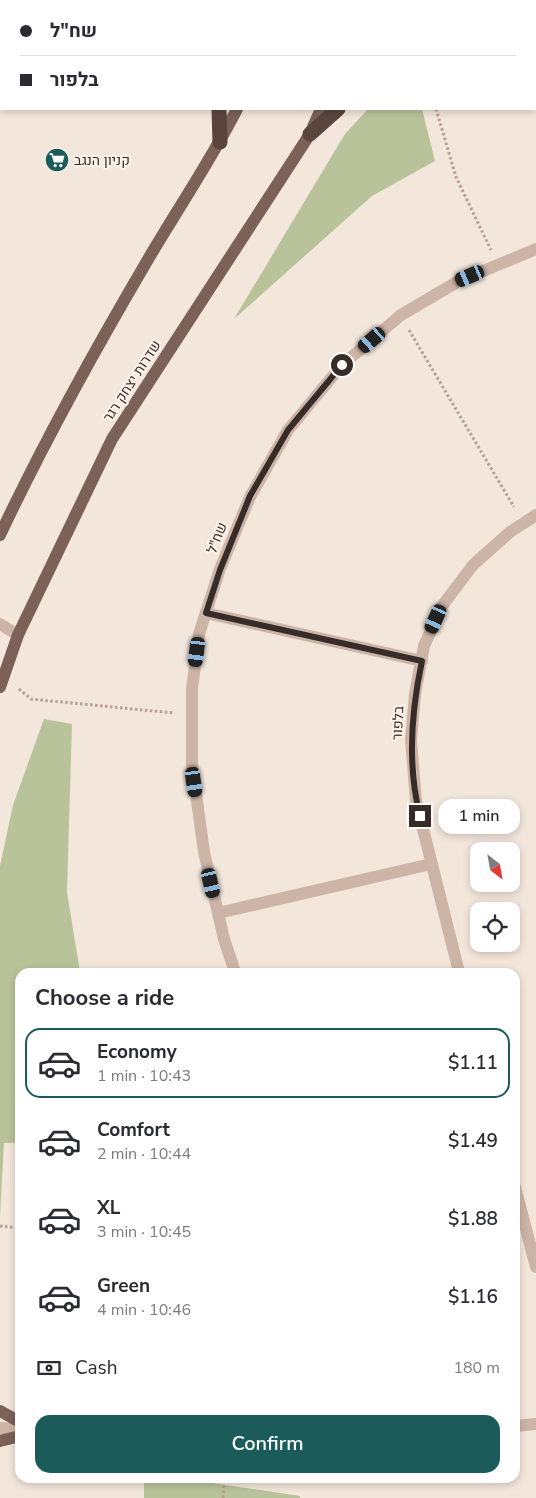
<!DOCTYPE html>
<meta charset="utf-8">
<style>
body{margin:0;font-family:"Nunito Sans",Heebo,sans-serif;background:#f7f7f7;color:#2b2b33;height:100vh;display:flex;flex-direction:column;font-size:19px;white-space:nowrap}
*{box-sizing:border-box;margin:0}
p{font-size:16px;color:#7c7c81}
.icon{flex:none;width:28px;height:28px;fill:none;stroke:currentColor;stroke-width:2;stroke-linecap:round;stroke-linejoin:round}
.map{position:relative;flex:1;overflow:hidden}
.drawer{position:absolute;left:15px;top:968px;width:505px;height:515px;display:flex;flex-direction:column;background:#fff;border-radius:15px;box-shadow:0 2px 8px #0003}
.drawer>*{flex:none}
.banner{position:absolute;left:0px;top:0px;width:536px;height:110px;box-shadow:0 2px 8px #0003;display:grid;align-content:center;height:110px;padding:0 20px;background:#fff}
.needle{width:32px;rotate:149deg}
.buttons{position:absolute;left:470px;top:842px;display:grid;gap:10px}
.buttons a{display:grid;place-items:center;width:50px;height:50px;border-radius:10px;background:#fff;box-shadow:0 2px 8px #0003;font-size:25px}
.end{position:absolute;width:22px;height:22px;margin:-11px;border:6px solid #382c28;background:#fff;box-shadow:0 0 0 2px #fff}
.from{border-radius:50%}
.bubble{position:absolute;height:35px;border-radius:15px;background:#fff;box-shadow:0 2px 8px #0003;font-size:16px;font-weight:600;line-height:35px;text-align:center}
.car{position:absolute;width:15px;height:30px;margin:-15px -8px;border-radius:6px;box-shadow:0 0 4px 1px #0007;background:linear-gradient(#222 24%,#8ab4d8 0 40%,#222 0 76%,#8ab4d8 0 86%,#222 0)}
.banner b{display:flex;align-items:center;gap:18px;height:48px;font-size:19px}
.banner b+b{border-top:1px solid #e1e1e2}
.banner i{width:12px;height:12px;background:#2b2b33}
ul{padding:0;list-style:none}
li{display:flex;align-items:center;gap:15px;height:70px;margin:0 10px 8px;padding:0 10px;border:2px solid transparent;border-radius:15px}
li div{flex:1}
li b{display:block;font-size:19px}
li em{font-style:normal;font-weight:600}
li.active{border-color:#1b5c5b}
li>.icon{width:45px;height:45px;stroke-width:1.5}
h2{padding:0 20px;font-size:22px;line-height:60px}
.pay{display:flex;align-items:center;gap:12px;height:55px;padding:0 20px;font-size:19px}
.pay p{margin-inline-start:auto}
.cta{display:flex;gap:10px;margin-top:auto;padding:10px 20px}
.cta a{flex:1;height:58px;border-radius:15px;background:#1b5c5b;color:#fff;font-size:20px;font-weight:600;line-height:58px;text-align:center}
.map>svg:first-child{display:block}
</style>
<div class="map">
<svg width="536" height="1498" viewBox="0 0 536 1498">
<rect width="100%" height="100%" fill="#f3e6db"/>
<path fill="#b9c39a" d="M368 109H422L435 161 372 196 234 319 345 134Z
M44 719 72 724 67 892 80 972H20V1143H4L0 1216V866L13 805Z
M144 1478 193 1480 300 1496V1498H144Z"/>
<g fill="none" stroke-linecap="round" stroke-linejoin="round">
<path stroke="#b89f91" stroke-width="3" stroke-dasharray="2.5 2.5" stroke-linecap="butt" d="M436 109 456 177 491 250
M409 330 514 507
M19 689 31 699 174 713
M0 1226 20 1228
M223 1498 224 1478"/>
<path stroke="#ccb5a7" stroke-width="12" d="M206 613 422 661
M0 624 18 635
M218 913 431 864
M235 972 224 939 204 852 192 765V689L199 634 220 569 250 497 288 430 342 365 401 315 457 282 536 249
M459 972 416 801 411 740 415 694 424 646 442 606 473 565 510 532 536 515
M515 1187 536 1267
M515 1426 536 1424
M0 1428 20 1429"/>
<path stroke="#7b6158" stroke-width="12" d="M367 1 368 0
M0 535C43 444 92 355 143 268 174 214 209 164 237 109
M0 687 18 635 112 439 310 134 321 109
M0 1411 20 1422
M0 1441 20 1436"/>
<path stroke="#59453e" stroke-width="15" d="M160 0 162 1
M271 0 279 1
M535 18 536 17
M219 109 220 142
M310 134 338 109"/>
</g>
<g fill="none" stroke-linecap="round" stroke-linejoin="round">
<path stroke="#382c28" stroke-width="6" d="M342 365 288 430 250 496 220 570 206 613 422 661C411 712 407 765 420 816"/>
</g>
<defs>
<g id="supermarket-disc" transform="scale(1.25)"><circle r="9.5" fill="#1b5c5b" stroke="#fbf1e8"/><path d="M-6-5.5h2.5l.6 2H6L4.5 2H-2.5L-4.4-4H-6ZM-1.5 3.2a1.3 1.3 0 1 0 .1 0ZM3 3.2a1.3 1.3 0 1 0 .1 0Z" fill="#fff"/></g>
</defs>
<g fill-rule="evenodd">
<use href="#supermarket-disc" x="57" y="160"/>
</g>
<g text-anchor="middle" dominant-baseline="central" stroke-width="4.5" stroke-linejoin="round" paint-order="stroke">
<g font-size="14" fill="#382c28" stroke="#fbf1e8" text-anchor="start">
<text x="74" y="160">קניון הנגב</text>
</g>
<g font-size="14" fill="#382c28" stroke="#fbf1e8">
<text transform="translate(132 381) rotate(-57)">שדרות יצחק רגר</text>
<text transform="translate(217 538) rotate(-68)">שח"ל</text>
<text transform="translate(398 723) rotate(-87)">בלפור</text>
</g>
</g>
</svg>
<div class="buttons">
<a><svg class="needle" viewBox="-14 -14 28 28"><path d="M0-13l5 13h-10z" fill="#e53935"/><path d="M0 13l5-13h-10z" fill="#7c7c81"/></svg></a>
<a><svg class="icon" aria-label="locate" viewBox="0 0 24 24"><circle cx="12" cy="12" r="6"/><path d="M12 2v4M12 18v4M2 12h4M18 12h4"/></svg></a>
</div>
<i class="end from" style="left:342px;top:365px"></i>
<i class="end" style="left:420px;top:816px"></i>
<div class="bubble" style="left:438px;top:799px;width:82px">1 min</div>
<i class="car" style="left:470px;top:276px;rotate:247deg"></i>
<i class="car" style="left:372px;top:340px;rotate:229deg"></i>
<i class="car" style="left:436px;top:619px;rotate:204deg"></i>
<i class="car" style="left:197px;top:652px;rotate:187deg"></i>
<i class="car" style="left:194px;top:782px;rotate:172deg"></i>
<i class="car" style="left:211px;top:883px;rotate:167deg"></i>
<div class="banner">
<b><i class="from"></i>שח&quot;ל</b>
<b><i></i>בלפור</b>
</div>
<section class="drawer">
<h2>Choose a ride</h2>
<ul>
<li class="active"><svg class="icon" aria-label="car" viewBox="0 0 24 24"><path d="M5 17H2v-5l4-1 3-4h7l3 4 3 1v5h-3M9 17h6M6 11h13"/><circle cx="7" cy="17" r="2"/><circle cx="17" cy="17" r="2"/></svg><div><b>Economy</b><p>1 min · 10:43</p></div><em>$1.11</em></li>
<li><svg class="icon" aria-label="car" viewBox="0 0 24 24"><path d="M5 17H2v-5l4-1 3-4h7l3 4 3 1v5h-3M9 17h6M6 11h13"/><circle cx="7" cy="17" r="2"/><circle cx="17" cy="17" r="2"/></svg><div><b>Comfort</b><p>2 min · 10:44</p></div><em>$1.49</em></li>
<li><svg class="icon" aria-label="car" viewBox="0 0 24 24"><path d="M5 17H2v-5l4-1 3-4h7l3 4 3 1v5h-3M9 17h6M6 11h13"/><circle cx="7" cy="17" r="2"/><circle cx="17" cy="17" r="2"/></svg><div><b>XL</b><p>3 min · 10:45</p></div><em>$1.88</em></li>
<li><svg class="icon" aria-label="car" viewBox="0 0 24 24"><path d="M5 17H2v-5l4-1 3-4h7l3 4 3 1v5h-3M9 17h6M6 11h13"/><circle cx="7" cy="17" r="2"/><circle cx="17" cy="17" r="2"/></svg><div><b>Green</b><p>4 min · 10:46</p></div><em>$1.16</em></li>
</ul>
<div class="pay"><svg class="icon" aria-label="cash" viewBox="0 0 24 24"><path d="M3 7h18v10H3z"/><circle cx="12" cy="12" r="2"/></svg>Cash<p>180 m</p></div>
<div class="cta"><a>Confirm</a></div>
</section>
</div>
